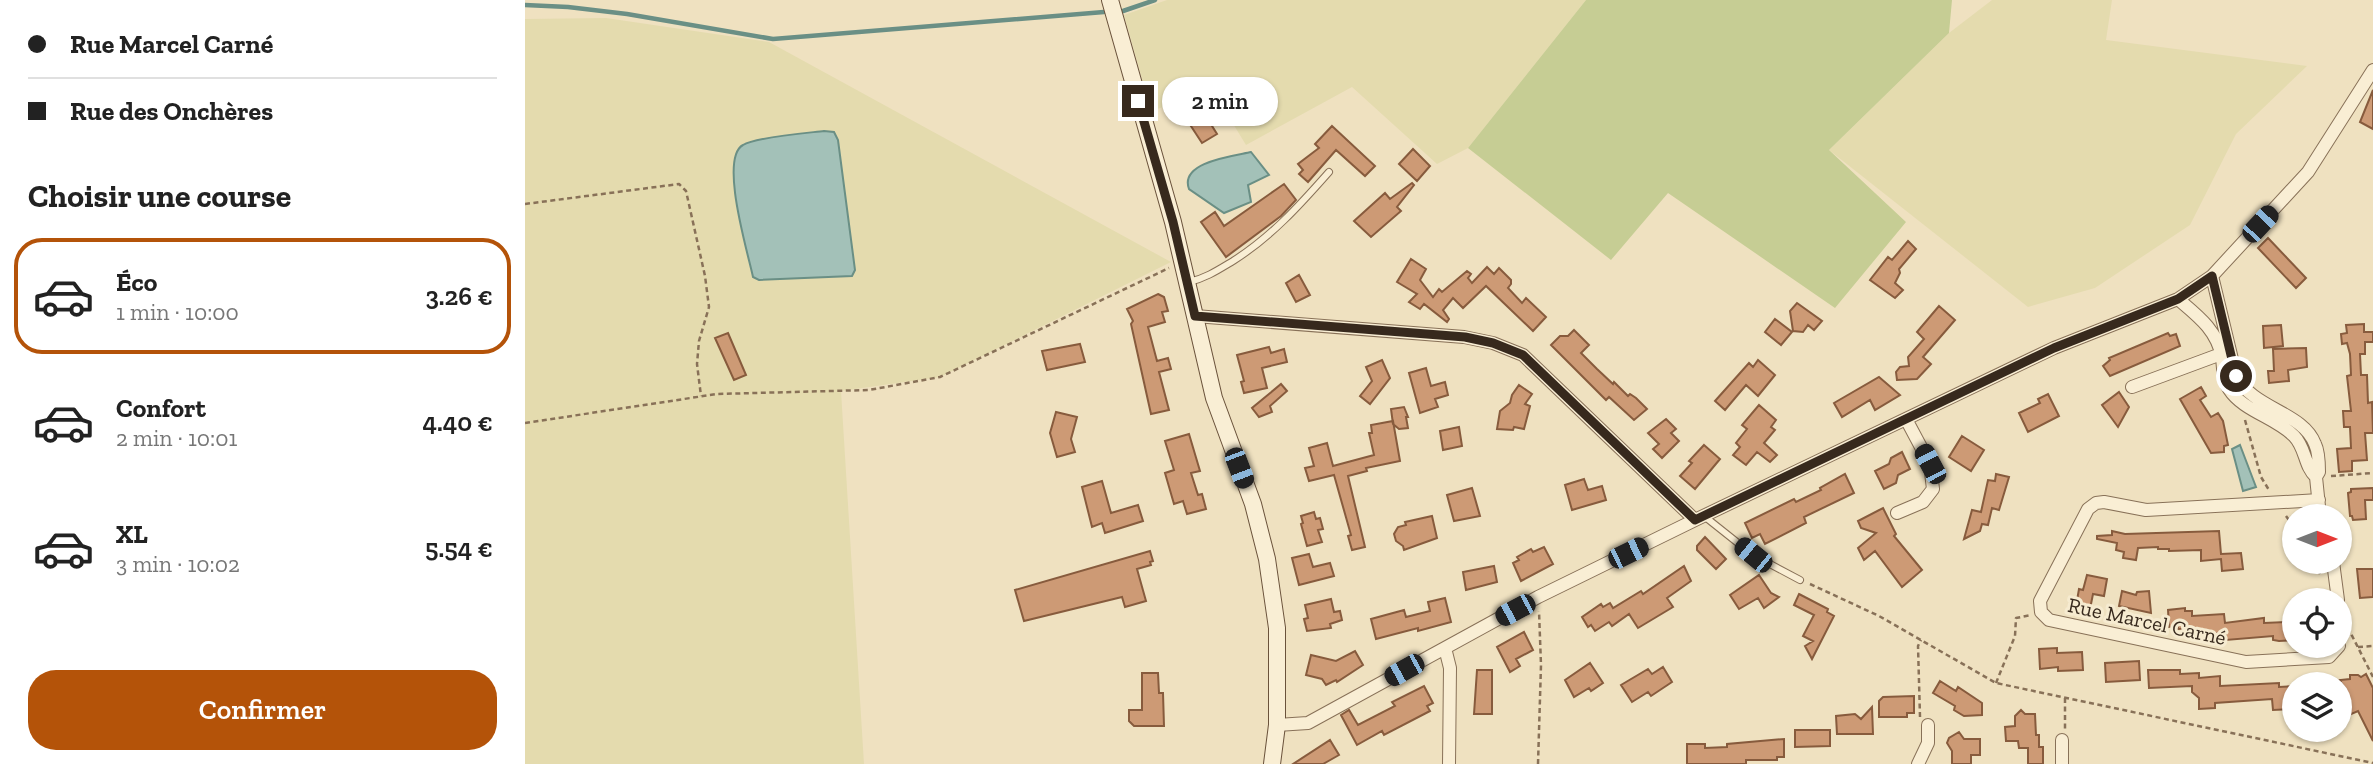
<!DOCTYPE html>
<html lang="fr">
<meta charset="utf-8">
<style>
body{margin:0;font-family:"Zilla Slab",serif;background:#f6f6f6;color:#222;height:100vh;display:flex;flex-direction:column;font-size:26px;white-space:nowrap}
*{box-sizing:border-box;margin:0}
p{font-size:23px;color:#767676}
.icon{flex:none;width:38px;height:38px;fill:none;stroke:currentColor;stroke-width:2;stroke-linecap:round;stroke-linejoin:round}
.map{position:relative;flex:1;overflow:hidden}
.drawer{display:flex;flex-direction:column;background:#fff;width:525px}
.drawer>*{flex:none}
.banner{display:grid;align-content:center;height:154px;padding:0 28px;background:#fff}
.needle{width:46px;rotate:90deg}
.tools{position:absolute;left:1757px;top:504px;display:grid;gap:14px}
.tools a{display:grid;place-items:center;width:70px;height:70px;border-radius:50%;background:#fff;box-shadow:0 2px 5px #0004;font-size:35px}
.end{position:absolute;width:32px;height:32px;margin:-16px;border:9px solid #37291d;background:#fff;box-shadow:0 0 0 4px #fff}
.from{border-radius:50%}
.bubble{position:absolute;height:49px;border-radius:24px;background:#fff;box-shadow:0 2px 5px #0004;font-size:23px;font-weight:600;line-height:49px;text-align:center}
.car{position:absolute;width:21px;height:42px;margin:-21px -10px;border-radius:9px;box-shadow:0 0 5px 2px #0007;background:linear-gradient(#222 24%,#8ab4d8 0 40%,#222 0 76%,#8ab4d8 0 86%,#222 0)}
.banner b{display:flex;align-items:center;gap:24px;height:66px;font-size:26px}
.banner b+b{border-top:2px solid #e0e0e0}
.banner i{width:18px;height:18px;background:#222}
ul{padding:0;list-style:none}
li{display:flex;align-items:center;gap:21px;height:116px;margin:0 14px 10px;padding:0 14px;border:4px solid transparent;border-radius:28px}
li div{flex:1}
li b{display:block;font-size:26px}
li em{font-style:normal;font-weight:600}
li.current{border-color:#b45309}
li>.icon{width:63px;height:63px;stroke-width:1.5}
h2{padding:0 28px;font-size:32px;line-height:84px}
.primary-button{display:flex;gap:14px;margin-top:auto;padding:14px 28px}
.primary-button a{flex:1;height:80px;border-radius:28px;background:#b45309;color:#fff;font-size:28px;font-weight:600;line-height:80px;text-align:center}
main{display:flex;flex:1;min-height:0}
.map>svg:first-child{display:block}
</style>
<main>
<section class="drawer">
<div class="banner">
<b><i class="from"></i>Rue Marcel Carné</b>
<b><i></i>Rue des Onchères</b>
</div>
<h2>Choisir une course</h2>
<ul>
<li class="current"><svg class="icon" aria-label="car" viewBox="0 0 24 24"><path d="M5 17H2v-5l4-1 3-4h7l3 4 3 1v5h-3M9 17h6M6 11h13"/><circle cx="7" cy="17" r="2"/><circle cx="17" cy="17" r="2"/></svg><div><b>Éco</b><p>1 min · 10:00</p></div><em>3.26 €</em></li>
<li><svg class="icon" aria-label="car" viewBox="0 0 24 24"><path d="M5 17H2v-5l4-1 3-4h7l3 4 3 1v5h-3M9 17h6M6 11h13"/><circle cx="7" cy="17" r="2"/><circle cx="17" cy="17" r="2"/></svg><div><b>Confort</b><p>2 min · 10:01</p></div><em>4.40 €</em></li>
<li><svg class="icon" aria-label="car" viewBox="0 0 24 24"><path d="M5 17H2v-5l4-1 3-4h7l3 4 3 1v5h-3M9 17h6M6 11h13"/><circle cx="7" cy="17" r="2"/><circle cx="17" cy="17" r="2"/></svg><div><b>XL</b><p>3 min · 10:02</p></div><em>5.54 €</em></li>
</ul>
<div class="primary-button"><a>Confirmer</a></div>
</section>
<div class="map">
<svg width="1848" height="764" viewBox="0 0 1848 764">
<rect width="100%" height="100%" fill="#efe1c0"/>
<path fill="#e4dbae" d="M642 0H1061L943 148 912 164 827 87 721 145 688 91 626 111 599 15Z
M1467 0H1587L1581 40 1782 66 1711 134 1665 225 1570 288 1503 307 1304 150 1424 33Z
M81 18 244 42 646 262 415 377 316 391 339 764H0V19Z"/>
<path fill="#c6cd94" d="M1061 0H1427L1424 33 1304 150 1381 222 1310 308 1143 193 1086 260 943 148Z"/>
<path fill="#a3c1b8" stroke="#6a8f85" stroke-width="2" d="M299 131 309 132 313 140 330 270 327 276 234 280 228 277C223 253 194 158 218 145 231 137 282 133 299 131Z
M726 152 744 175 723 185 726 202 699 213 664 189C654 162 708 156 726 152Z
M1715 445 1731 487 1718 491 1707 449Z"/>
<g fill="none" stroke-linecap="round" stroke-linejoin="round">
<path stroke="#6a8f85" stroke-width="4.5" d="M0 5 43 7 102 14 248 39 579 12
M598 11 630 0"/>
</g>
<path fill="#cd9a75" stroke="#875b3d" stroke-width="2" d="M1848 90V129L1835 122Z
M677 110 692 134 677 143 662 120Z
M807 126 850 166 840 176 811 150 783 182 774 174 778 170 773 164 794 148 790 144Z
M888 149 905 166 892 181 874 164Z
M887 183 889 185 872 207 876 211 846 237 829 221 860 193 865 199Z
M759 184 771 200 756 216 701 257 676 222 690 212 699 226Z
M1743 238 1781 278 1771 288 1733 248Z
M1383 241 1391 249 1374 269 1375 273 1370 283 1378 290 1370 298 1345 280 1363 257 1367 260Z
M886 259 901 269 895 280 908 297 914 289 917 292 942 271 946 274 943 278 947 283 962 267 969 274 974 268 986 280V284L983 288 997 303 1001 298 1021 317 1008 331 961 286 938 308 928 298 918 310 924 319 922 322 899 304 895 309 884 302 892 294 872 282Z
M774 275 785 295 771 302 761 283Z
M633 294 639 297 643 311 637 312 640 322 623 327 632 361 643 358 646 369 634 372 644 410 626 414 606 324 608 321 602 309Z
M1272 303 1297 321 1289 330 1283 325 1278 332 1268 331 1265 311Z
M1414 306 1430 320 1398 357 1406 364 1392 379 1372 380 1371 372 1375 367 1384 366 1383 357 1399 339 1392 332Z
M1250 319 1267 332 1256 345 1240 332Z
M1839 324V332H1848V342H1840V354H1835L1836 375H1842L1843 403 1847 402 1848 433H1840L1842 460 1827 461V471L1814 472 1812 449 1826 448 1825 427H1819L1818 411H1826L1822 376 1826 375 1825 354 1822 343 1817 344 1816 334 1822 333 1821 325Z
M1756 325 1758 346 1739 348 1738 326Z
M1049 330 1064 345 1056 353 1072 369 1088 384 1089 382 1103 396 1105 394 1111 398 1122 409 1109 420 1084 397 1081 400 1026 345 1035 336H1043Z
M203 333 221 375 209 380 190 338Z
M1643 333 1645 336 1651 334 1655 346 1585 376 1578 366 1585 360 1584 358Z
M555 344 560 362 522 370 517 351Z
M744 347 746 353 759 349 762 362 737 368 742 388 719 393 716 382 719 381 712 355Z
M1781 348 1782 367 1763 370 1764 381 1744 383 1743 371H1749L1748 349Z
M857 360 865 378 845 404 835 396 847 381 841 367Z
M1233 360 1250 375 1233 396 1221 385 1200 410 1190 401 1224 363 1228 367Z
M901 368 906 386 920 382 923 395 910 399 913 407 895 413 884 373Z
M1354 377 1375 395 1350 410 1345 400 1317 417 1309 403Z
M756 384 762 391 745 406 747 412 734 417 727 408Z
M994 385 1007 394 1000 404 1005 406 999 429 989 427 988 430 972 429 975 411 985 403 987 395Z
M1676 387 1681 396 1675 400 1686 417 1693 413 1698 421 1703 445 1699 446V452L1686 453 1655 399Z
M1594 392 1604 407 1593 427 1577 405Z
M1523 394 1534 416 1503 432 1494 413 1515 403 1513 399Z
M1234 405 1251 420 1246 427 1250 430 1239 443 1252 455 1245 462 1232 452 1221 465 1208 455 1215 447 1211 443 1222 429 1217 425Z
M879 407 883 417H881L883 428 874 429 868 424 866 409Z
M531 412 552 417 546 439 550 452 532 457 525 433Z
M1141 419 1151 429 1146 433 1154 441 1137 458 1128 449 1134 444 1123 433Z
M868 421 875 461 841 468 842 471 823 476 840 547 827 550 823 536 826 535 809 475 784 481 780 468 789 466 784 448 802 443 808 466 849 455 844 433H847L846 425Z
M934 427 937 446 918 450 915 431Z
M664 434 675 471 666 473 673 495 677 494 681 509 662 514 658 501 649 504 640 473 649 470 640 441Z
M1437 436 1459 450 1446 471 1424 457Z
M1179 445 1195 459 1170 489 1155 476 1167 463 1164 461Z
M1377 452 1385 469 1373 475 1371 483 1359 489 1350 471 1364 464 1366 458Z
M1320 474 1329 493 1279 517 1281 523 1240 544 1235 534 1227 538 1220 523 1269 499 1271 502 1296 490 1295 488Z
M1471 474 1484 477 1474 510 1467 508 1463 525 1457 524 1455 531 1439 539 1447 510 1456 512 1463 480 1470 481Z
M1059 479 1063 490 1077 486 1081 500 1047 510 1040 485Z
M577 481 586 513 613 505 618 521 580 533 577 523 567 527 557 487Z
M947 488 955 516 929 521 922 495Z
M1848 488V500H1840L1841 519 1828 520 1827 516H1825L1823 493 1826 492V489Z
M1358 508 1371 534 1369 536 1397 570 1377 587 1350 551 1339 560 1333 548 1351 533 1336 528 1333 521Z
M789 512 791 519 795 518 798 529 793 530 797 542 782 546 776 524 778 523 776 516Z
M907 516 912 538 879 550 878 546 871 541 869 534 873 527 881 525 880 522Z
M1587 531 1600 534 1694 531 1696 554 1716 553 1718 569 1697 571 1696 559 1676 561V550L1644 551V549H1633V547L1613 548 1611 560 1598 558 1599 552 1591 550 1592 543 1572 539V536L1587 535Z
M1180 537 1201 559 1191 569 1172 550V546Z
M1019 547 1028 564 996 581 988 563 994 560 992 557 1006 549 1008 552Z
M625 551 628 561 625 562 626 565 612 569 621 601 600 607 597 597 499 621 490 590Z
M784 554 788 567 805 563 809 576 774 585 767 558Z
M969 566 972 582 941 590 938 572Z
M1159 566 1166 581 1142 598 1148 607 1113 628 1104 614 1087 626 1084 622 1070 631 1066 625 1063 627 1057 617 1076 604 1078 607 1085 603 1088 608 1116 591 1118 594Z
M1832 569H1848V597L1835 598Z
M1234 575 1246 593 1254 597 1239 608 1233 598 1214 609 1205 595Z
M1562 575 1582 579 1579 596 1568 594 1565 609 1551 606 1554 589 1558 590Z
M1597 591 1611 595 1612 592 1624 591 1626 613 1594 606Z
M1274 594 1303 609 1302 612 1309 616 1287 659 1280 646 1288 641 1278 636 1289 615 1269 605Z
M920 598 926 622 893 631V628L851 639 846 619 879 610 881 617 905 611 903 602Z
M806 599 809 612 815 611 817 620 805 624 806 628 782 631 779 619 783 618 780 605Z
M1660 608V611H1667V616L1699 614 1700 623 1739 618V623L1761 622 1762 627H1769V640L1754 641 1748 640V636L1701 640V635L1694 636V633L1674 634 1673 628 1653 629V626L1644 627 1643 610Z
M999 632 1008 650 991 659 995 666 985 672 972 647Z
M1532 648V653L1557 652 1558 670 1533 671V667L1515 669 1514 649Z
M830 651 838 665 812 682 811 680 801 685 797 679 781 675 786 655 811 661Z
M1614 661 1615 680 1581 682 1580 663Z
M1065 663 1078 683 1066 691 1064 688 1049 697 1040 680Z
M1138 667 1147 682 1126 696 1123 692 1107 702 1096 685 1123 669 1127 674Z
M952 670H967V714H949Z
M1623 670H1655V674L1674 673V678L1695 676V686L1754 683V687L1769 686V709L1748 710 1747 699 1690 703V708L1674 709V698L1667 692V686L1624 688Z
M617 673H633L634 693H638L639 726H609L604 721V710H617Z
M1841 674 1848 688V741L1833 711 1824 715 1821 708 1824 697 1815 680 1825 679V675H1833L1836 677Z
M1415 681 1431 691 1433 687 1457 703V715L1439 716 1429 710 1430 706 1408 693Z
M899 686 908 703 902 706 905 711 859 735 857 731 832 745 816 715 824 710 833 725 870 706 867 702Z
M1389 696V713H1382V717H1354V701L1358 697Z
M1347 707 1348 734H1312L1311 716 1330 714 1336 719Z
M1496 710 1500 714H1510L1511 735H1514V747H1518V764H1503V748H1494L1493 741H1481L1480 727 1490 726V716Z
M1270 730H1305V746L1270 747Z
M1434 732 1439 739H1455V755H1446V764H1427V751L1422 743 1424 738Z
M1259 739V757H1252V760H1221V764H1162V744H1180V748L1202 747V744Z
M805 740 814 755 798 764H768Z"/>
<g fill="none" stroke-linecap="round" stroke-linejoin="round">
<g stroke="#887158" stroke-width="8">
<path id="lane" d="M664 282C681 278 693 270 708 261 746 237 774 206 804 172
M1179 516 1228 555 1275 580"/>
</g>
<g stroke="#887158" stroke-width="14">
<path id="street" d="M1687 276 1711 376C1728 409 1778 412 1790 444 1794 452 1794 463 1794 472L1791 477 1795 516
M1653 299C1673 316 1692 330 1697 357 1698 367 1698 380 1704 389 1718 411 1750 417 1769 436 1781 448 1779 466 1791 477
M670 316 939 337 968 343 998 355 1170 520
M1607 387 1696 354
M1794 500 1621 510 1579 502 1571 503 1563 509 1515 601 1516 612 1524 620 1721 662 1804 657 1814 646
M1372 513 1398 502 1408 489 1405 464 1381 419
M1808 562 1813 600
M920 648 925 668 924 764
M752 725 783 723 1013 597 1170 520 1529 348 1653 299 1687 276 1783 172 1848 70
M1537 740V764
M1393 764 1403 743V725"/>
</g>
<g stroke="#6a523b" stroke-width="18">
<path id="secondary" d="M585 0 648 222 689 398 728 504 742 559 752 628V725L747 764"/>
</g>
<path stroke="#887158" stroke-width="2.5" stroke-dasharray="5 3.5" stroke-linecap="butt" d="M0 204 154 184 161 191 180 276 184 307 174 341 172 364 176 396
M1720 420 1736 477 1744 490
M0 423 192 394 344 390 415 377 644 268
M1806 476 1848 473
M1761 516 1769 527
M1789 562 1795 574
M1285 584 1354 616 1471 683 1848 763
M1815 612 1848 677
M1833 647 1848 646
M1471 683 1490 636 1491 618 1506 615
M1540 698V730
M1395 717 1393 646 1396 640
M1013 764 1016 665 1014 611"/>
<use href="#lane" stroke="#f9eed4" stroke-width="6"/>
<use href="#street" stroke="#f9eed4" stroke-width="12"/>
<use href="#secondary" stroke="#f9eed4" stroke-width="16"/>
</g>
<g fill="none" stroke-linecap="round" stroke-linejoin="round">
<path stroke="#37291d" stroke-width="9" d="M613 101 648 222 670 316 940 337 968 343 998 355 1170 520 1529 348 1653 299 1687 276 1711 376"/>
</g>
<g text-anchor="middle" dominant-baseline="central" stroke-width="6" stroke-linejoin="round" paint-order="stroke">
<g font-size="21" fill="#37291d" stroke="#f6ebd0">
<text transform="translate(1622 621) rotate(12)">Rue Marcel Carné</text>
</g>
</g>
</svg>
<div class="tools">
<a><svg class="needle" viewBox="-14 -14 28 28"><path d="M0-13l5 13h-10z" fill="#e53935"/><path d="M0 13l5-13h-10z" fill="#767676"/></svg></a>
<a><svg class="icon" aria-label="locate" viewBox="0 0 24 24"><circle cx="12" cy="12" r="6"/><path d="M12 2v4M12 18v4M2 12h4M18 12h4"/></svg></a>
<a><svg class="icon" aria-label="layers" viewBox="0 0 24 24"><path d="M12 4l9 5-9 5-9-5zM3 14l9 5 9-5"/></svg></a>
</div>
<i class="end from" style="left:1711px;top:376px"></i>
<i class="end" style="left:613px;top:101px"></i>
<div class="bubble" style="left:637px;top:77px;width:116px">2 min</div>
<i class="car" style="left:1735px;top:224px;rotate:43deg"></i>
<i class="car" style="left:1405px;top:464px;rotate:332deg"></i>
<i class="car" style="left:714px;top:468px;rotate:159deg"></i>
<i class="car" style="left:1103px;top:553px;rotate:64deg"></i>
<i class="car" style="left:1228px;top:555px;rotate:309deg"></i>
<i class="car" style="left:990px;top:610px;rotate:242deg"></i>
<i class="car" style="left:879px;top:670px;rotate:241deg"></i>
</div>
</main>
